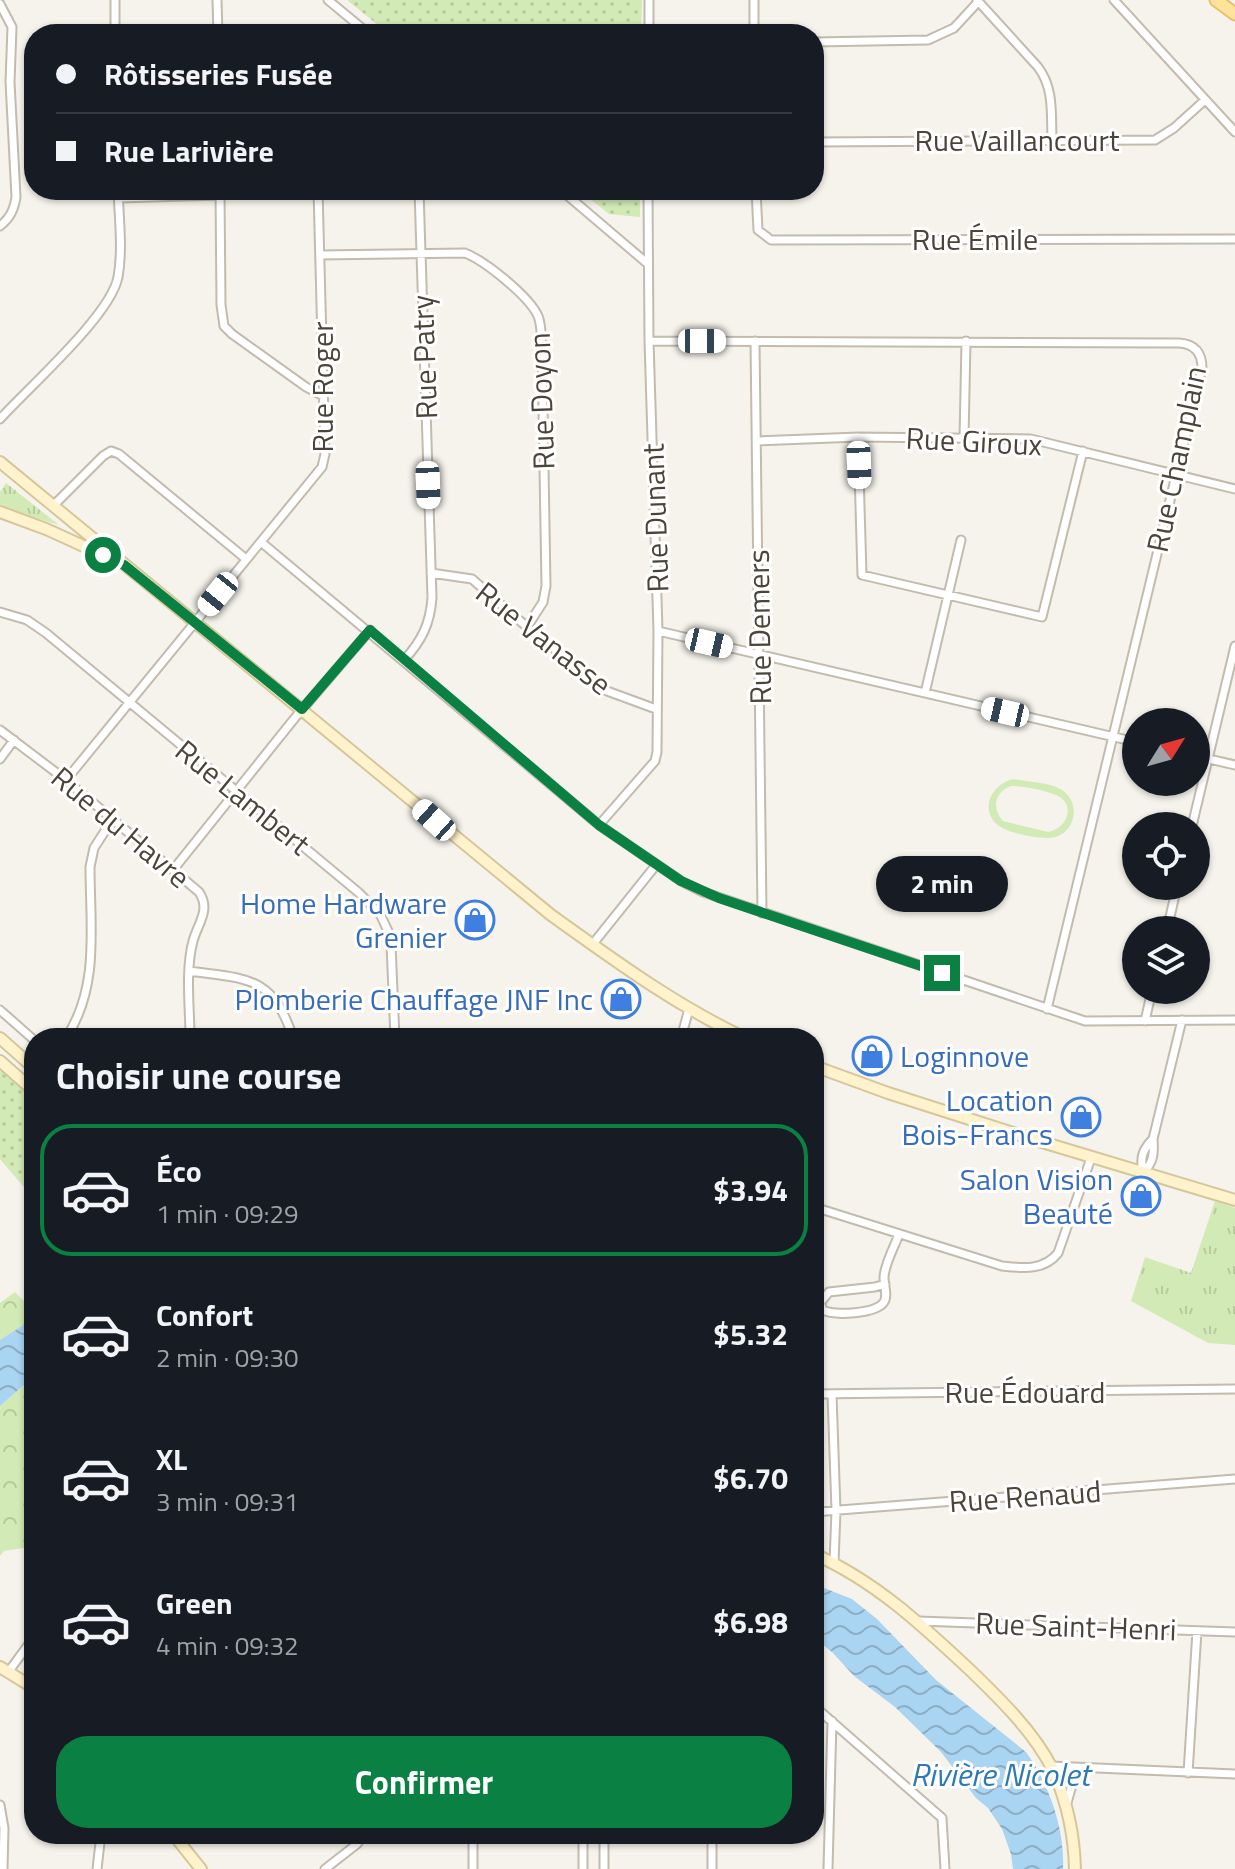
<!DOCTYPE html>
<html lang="fr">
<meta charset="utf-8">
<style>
body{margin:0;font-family:"Titillium Web",sans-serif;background:#20242c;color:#f1f3f6;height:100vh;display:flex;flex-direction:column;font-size:30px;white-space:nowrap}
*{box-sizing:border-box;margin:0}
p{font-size:26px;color:#9ea1a6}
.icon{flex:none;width:44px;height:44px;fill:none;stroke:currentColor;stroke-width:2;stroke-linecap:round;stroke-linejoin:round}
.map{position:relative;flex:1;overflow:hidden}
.panel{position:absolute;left:24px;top:1028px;width:800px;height:816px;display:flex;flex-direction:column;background:#171b24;border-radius:32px;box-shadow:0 2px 6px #0004}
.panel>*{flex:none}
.hud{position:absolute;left:24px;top:24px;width:800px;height:176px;border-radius:32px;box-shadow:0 2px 6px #0004;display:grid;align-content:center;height:176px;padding:0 32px;background:#171b24}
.needle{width:52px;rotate:53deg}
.fabs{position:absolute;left:1122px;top:708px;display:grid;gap:16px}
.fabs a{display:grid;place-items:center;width:88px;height:88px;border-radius:50%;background:#171b24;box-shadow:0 2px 6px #0004;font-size:40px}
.end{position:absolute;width:36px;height:36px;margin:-18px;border:10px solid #0b8043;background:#fff;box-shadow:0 0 0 4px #fff}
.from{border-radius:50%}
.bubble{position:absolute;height:56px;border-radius:28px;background:#171b24;box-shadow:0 2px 6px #0004;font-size:26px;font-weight:700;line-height:56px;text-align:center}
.car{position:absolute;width:24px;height:48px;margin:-24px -12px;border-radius:10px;box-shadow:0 0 6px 2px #0007;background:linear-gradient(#fff 24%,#345 0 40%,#fff 0 76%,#345 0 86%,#fff 0)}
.hud b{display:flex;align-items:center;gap:28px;height:76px;font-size:30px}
.hud b+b{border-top:2px solid #363941}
.hud i{width:20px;height:20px;background:#f1f3f6}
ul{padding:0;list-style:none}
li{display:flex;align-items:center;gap:24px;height:132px;margin:0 16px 12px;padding:0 16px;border:4px solid transparent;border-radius:32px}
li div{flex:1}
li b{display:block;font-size:30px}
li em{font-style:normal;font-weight:700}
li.current{border-color:#0b8043}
li>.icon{width:72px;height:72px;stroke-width:1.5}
h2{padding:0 32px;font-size:36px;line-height:96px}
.button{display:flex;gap:16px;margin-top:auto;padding:16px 32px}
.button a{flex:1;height:92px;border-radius:32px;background:#0b8043;color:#fff;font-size:32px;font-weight:700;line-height:92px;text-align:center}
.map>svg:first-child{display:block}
</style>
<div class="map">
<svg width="1235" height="1869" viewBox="0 0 1235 1869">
<defs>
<pattern id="grass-tufts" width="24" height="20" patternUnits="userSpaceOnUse" patternTransform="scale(2)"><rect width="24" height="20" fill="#d2eab5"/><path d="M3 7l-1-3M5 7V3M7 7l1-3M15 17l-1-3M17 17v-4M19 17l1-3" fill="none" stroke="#b6ca9c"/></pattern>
<pattern id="forest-crowns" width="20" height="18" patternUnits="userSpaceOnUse" patternTransform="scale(2)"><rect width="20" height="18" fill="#d2eab5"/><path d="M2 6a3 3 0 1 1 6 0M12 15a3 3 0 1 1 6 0" fill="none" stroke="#b6ca9c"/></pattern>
<pattern id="park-dots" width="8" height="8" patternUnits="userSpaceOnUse" patternTransform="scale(2)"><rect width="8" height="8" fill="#d2eab5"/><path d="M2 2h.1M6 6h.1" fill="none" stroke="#b6ca9c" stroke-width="1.8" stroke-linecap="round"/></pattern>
<pattern id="water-waves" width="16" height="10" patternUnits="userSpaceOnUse" patternTransform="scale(2)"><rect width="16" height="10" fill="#a9d4f2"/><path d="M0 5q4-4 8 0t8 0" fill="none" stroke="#8caec5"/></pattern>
</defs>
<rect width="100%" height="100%" fill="#f6f3ec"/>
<path fill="url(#grass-tufts)" d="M6 483 59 525 0 507V492Z
M1215 1201 1235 1208V1345L1208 1343 1131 1301 1145 1257 1191 1273Z"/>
<path fill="url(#forest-crowns)" d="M15 1292 27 1304 34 1302V1318L0 1340V1303Z
M34 1376V1474L28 1488 30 1547 4 1551 0 1556V1406Z"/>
<path fill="url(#park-dots)" d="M347 0H642L641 34H389Z
M579 190H640V217L609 214Z
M0 1069 34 1099V1199L0 1159Z"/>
<path fill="#d2eab5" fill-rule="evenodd" d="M1013 779C1028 782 1049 782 1062 790 1084 805 1073 839 1047 838 1034 838 1009 833 999 826 978 810 992 784 1013 779ZM1011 786C1024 786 1044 790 1056 795 1077 804 1067 829 1048 832L1003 821C991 808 995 792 1011 786Z"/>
<path fill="url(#water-waves)" d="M34 1318V1376L0 1406V1340Z
M814 1584 852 1599 877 1619 936 1680 1026 1752C1049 1784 1065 1829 1063 1869H1013L1011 1854 1002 1829 988 1808 976 1798 941 1752 895 1707 854 1676 832 1652 814 1638Z"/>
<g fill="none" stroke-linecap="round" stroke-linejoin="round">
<g stroke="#c2bbae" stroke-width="11">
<path id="street" d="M115 0V34
M217 0 218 34
M328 0 369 34
M754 0V34
M977 0 1038 67C1054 88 1051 113 1052 139
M1114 0 1235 132
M0 4 12 27 10 82 16 197C14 210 10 218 0 226
M649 34V0
M814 42 928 40 954 28 978 2
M814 142 1155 140 1174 128 1205 100
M220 190 221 305 224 326 232 334 306 387 323 396
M561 190 648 264
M756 190 758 230 771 240 1235 239
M119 198 220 195
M320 255 465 253C485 261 529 296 538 316 542 326 541 338 542 348L546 586 543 602 527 627
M649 341 1179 343C1194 344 1202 352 1202 368L1047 1009
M755 341 762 913
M0 419C29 387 111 315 118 277 123 250 119 218 118 190
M858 437 862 575 1042 617 1083 451
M964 439 966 341
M757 441 858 437 1031 439 1235 489
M53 506 103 456 111 451 119 454 246 559
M261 542 599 825 681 881 703 892 1085 1021 1235 1020
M431 573 472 579 527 627 607 691 656 709
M0 612 27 620 46 633 358 892 380 914 388 931 391 945 395 1038
M658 631 1136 742
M405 659C422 640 430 624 432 598L419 190
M925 693 961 540
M0 730 66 780 199 892C211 910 198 923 193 941 185 971 190 1007 190 1038
M1196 756 1235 765
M0 759 14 740
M66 780 322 467 325 454 318 190
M599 825 655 761 657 752 658 631 649 341 648 190
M1192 826 1235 646
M173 870 294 719 370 630
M1167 930 1177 886
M592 945 656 865
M189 971C247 979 273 975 293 1038
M0 1010 34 1040
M1145 1021 1152 990
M66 1038C100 986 90 926 90 867L94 848 112 820
M681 1038 689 1009
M1143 1173C1154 1162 1154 1153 1153 1139L1182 1020
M1143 1173C1140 1158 1142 1150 1153 1139
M814 1207 1002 1266C1022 1268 1044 1271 1058 1253L1091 1158
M885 1284 875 1287 829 1292 820 1303 823 1310C834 1316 876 1314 884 1302 888 1296 884 1285 884 1277 885 1263 894 1248 899 1234
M814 1394 1235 1389
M832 1394 836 1511 834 1563
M814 1512 1235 1479
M918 1621 1235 1632
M9 1671 34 1637
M814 1706 942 1818 945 1869
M1051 1766 1235 1774
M1188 1773 1197 1631
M0 1805 4 1828 3 1869
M1066 1806 1077 1768
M604 1834V1869
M97 1869 101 1834
M325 1869 357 1844 364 1834
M473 1869V1834
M583 1869V1834
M712 1869V1834
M828 1869 832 1721"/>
</g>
<g stroke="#d6c79b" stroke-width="14">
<path id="secondary" d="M0 462 551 915C614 960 675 1005 745 1038
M0 512 46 529 112 559
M0 1038 34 1068
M0 1061 34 1091
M814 1066 888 1093 1032 1139 1235 1200
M814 1554C875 1581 922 1625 970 1670 1000 1699 1033 1731 1052 1768 1067 1800 1074 1834 1075 1869
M0 1667 34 1688
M173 1834 201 1869"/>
</g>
<g stroke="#e6c16a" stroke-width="15">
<path id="primary" d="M1216 0 1235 14"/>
</g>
<use href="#street" stroke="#fff" stroke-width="7"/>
<use href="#secondary" stroke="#fff3cd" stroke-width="10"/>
<use href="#primary" stroke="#ffe39c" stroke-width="11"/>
</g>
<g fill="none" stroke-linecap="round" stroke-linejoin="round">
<path stroke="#0b8043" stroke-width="10" d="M103 555 124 565 302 709 370 630 599 825 681 881 719 898 942 973"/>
</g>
<defs>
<g id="shop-ring" transform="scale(2)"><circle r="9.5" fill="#fff" stroke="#3f7fe0" stroke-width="1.5"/><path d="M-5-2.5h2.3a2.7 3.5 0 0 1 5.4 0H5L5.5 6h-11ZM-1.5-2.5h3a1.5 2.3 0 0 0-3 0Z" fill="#3f7fe0"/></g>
</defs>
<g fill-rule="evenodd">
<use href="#shop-ring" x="475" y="920"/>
<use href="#shop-ring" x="621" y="999"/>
<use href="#shop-ring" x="872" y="1056"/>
<use href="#shop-ring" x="1081" y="1117"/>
<use href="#shop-ring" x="1141" y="1196"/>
</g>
<g text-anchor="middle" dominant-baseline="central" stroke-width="6" stroke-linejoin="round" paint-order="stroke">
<g font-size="30" fill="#4b4439" stroke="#fff">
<text x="1017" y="140">Rue Vaillancourt</text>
<text x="975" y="239">Rue Émile</text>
<text transform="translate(424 357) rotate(-92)">Rue Patry</text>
<text transform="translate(322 387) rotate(-90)">Rue Roger</text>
<text transform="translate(541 401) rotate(-92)">Rue Doyon</text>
<text transform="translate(974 441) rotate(3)">Rue Giroux</text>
<text transform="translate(1176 459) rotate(-78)">Rue Champlain</text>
<text transform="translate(655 518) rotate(-92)">Rue Dunant</text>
<text transform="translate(759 627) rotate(-91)">Rue Demers</text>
<text transform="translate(544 638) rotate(38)">Rue Vanasse</text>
<text transform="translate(243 797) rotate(39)">Rue Lambert</text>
<text transform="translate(121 827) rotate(40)">Rue du Havre</text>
<text x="1025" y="1392">Rue Édouard</text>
<text transform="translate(1025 1496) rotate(-4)">Rue Renaud</text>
<text transform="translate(1076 1626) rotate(2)">Rue Saint-Henri</text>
</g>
<g font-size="30" fill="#366cbe" stroke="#fff" text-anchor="end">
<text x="447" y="903">Home Hardware<tspan x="447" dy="34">Grenier</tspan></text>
<text x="593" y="999">Plomberie Chauffage JNF Inc</text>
<text x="900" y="1056" text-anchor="start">Loginnove</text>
<text x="1053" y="1100">Location<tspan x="1053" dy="34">Bois-Francs</tspan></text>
<text x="1113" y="1179">Salon Vision<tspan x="1113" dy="34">Beauté</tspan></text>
</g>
<g font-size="32" font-style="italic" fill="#2e7ab2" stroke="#fff">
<text x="1000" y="1774">Rivière Nicolet</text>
</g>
</g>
</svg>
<div class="fabs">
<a><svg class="needle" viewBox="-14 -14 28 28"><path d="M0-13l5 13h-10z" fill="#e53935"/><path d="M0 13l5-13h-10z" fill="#9ea1a6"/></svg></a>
<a><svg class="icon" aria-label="locate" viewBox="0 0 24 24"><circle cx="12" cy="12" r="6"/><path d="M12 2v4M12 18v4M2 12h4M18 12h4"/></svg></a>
<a><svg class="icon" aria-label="layers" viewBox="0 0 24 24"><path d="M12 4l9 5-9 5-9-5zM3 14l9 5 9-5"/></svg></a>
</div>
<i class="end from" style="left:103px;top:555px"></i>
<i class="end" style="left:942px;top:973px"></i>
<div class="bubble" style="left:876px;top:856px;width:132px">2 min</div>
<i class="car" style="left:702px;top:341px;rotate:90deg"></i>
<i class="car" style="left:859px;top:465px;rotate:178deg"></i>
<i class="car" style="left:428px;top:485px;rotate:178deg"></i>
<i class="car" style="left:218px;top:594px;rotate:219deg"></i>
<i class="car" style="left:709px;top:643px;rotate:103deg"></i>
<i class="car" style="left:1005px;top:712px;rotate:283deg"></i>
<i class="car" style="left:434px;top:820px;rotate:312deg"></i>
<div class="hud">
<b><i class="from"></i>Rôtisseries Fusée</b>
<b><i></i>Rue Larivière</b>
</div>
<section class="panel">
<h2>Choisir une course</h2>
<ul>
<li class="current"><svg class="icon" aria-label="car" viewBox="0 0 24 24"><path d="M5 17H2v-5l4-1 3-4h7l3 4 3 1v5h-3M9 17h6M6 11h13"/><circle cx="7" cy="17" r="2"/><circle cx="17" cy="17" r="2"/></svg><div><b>Éco</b><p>1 min · 09:29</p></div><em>$3.94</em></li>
<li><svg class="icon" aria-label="car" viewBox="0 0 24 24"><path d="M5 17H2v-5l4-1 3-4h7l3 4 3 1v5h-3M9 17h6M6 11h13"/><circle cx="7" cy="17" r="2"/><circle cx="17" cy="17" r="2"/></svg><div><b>Confort</b><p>2 min · 09:30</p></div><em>$5.32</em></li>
<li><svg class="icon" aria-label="car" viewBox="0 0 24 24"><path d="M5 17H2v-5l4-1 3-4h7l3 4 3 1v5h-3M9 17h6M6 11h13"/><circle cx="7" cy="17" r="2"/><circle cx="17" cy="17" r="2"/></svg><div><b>XL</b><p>3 min · 09:31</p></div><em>$6.70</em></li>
<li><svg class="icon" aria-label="car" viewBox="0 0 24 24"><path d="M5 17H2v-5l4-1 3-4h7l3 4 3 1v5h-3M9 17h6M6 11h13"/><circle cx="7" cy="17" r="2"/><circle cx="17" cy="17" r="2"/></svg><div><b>Green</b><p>4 min · 09:32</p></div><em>$6.98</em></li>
</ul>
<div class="button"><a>Confirmer</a></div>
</section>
</div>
